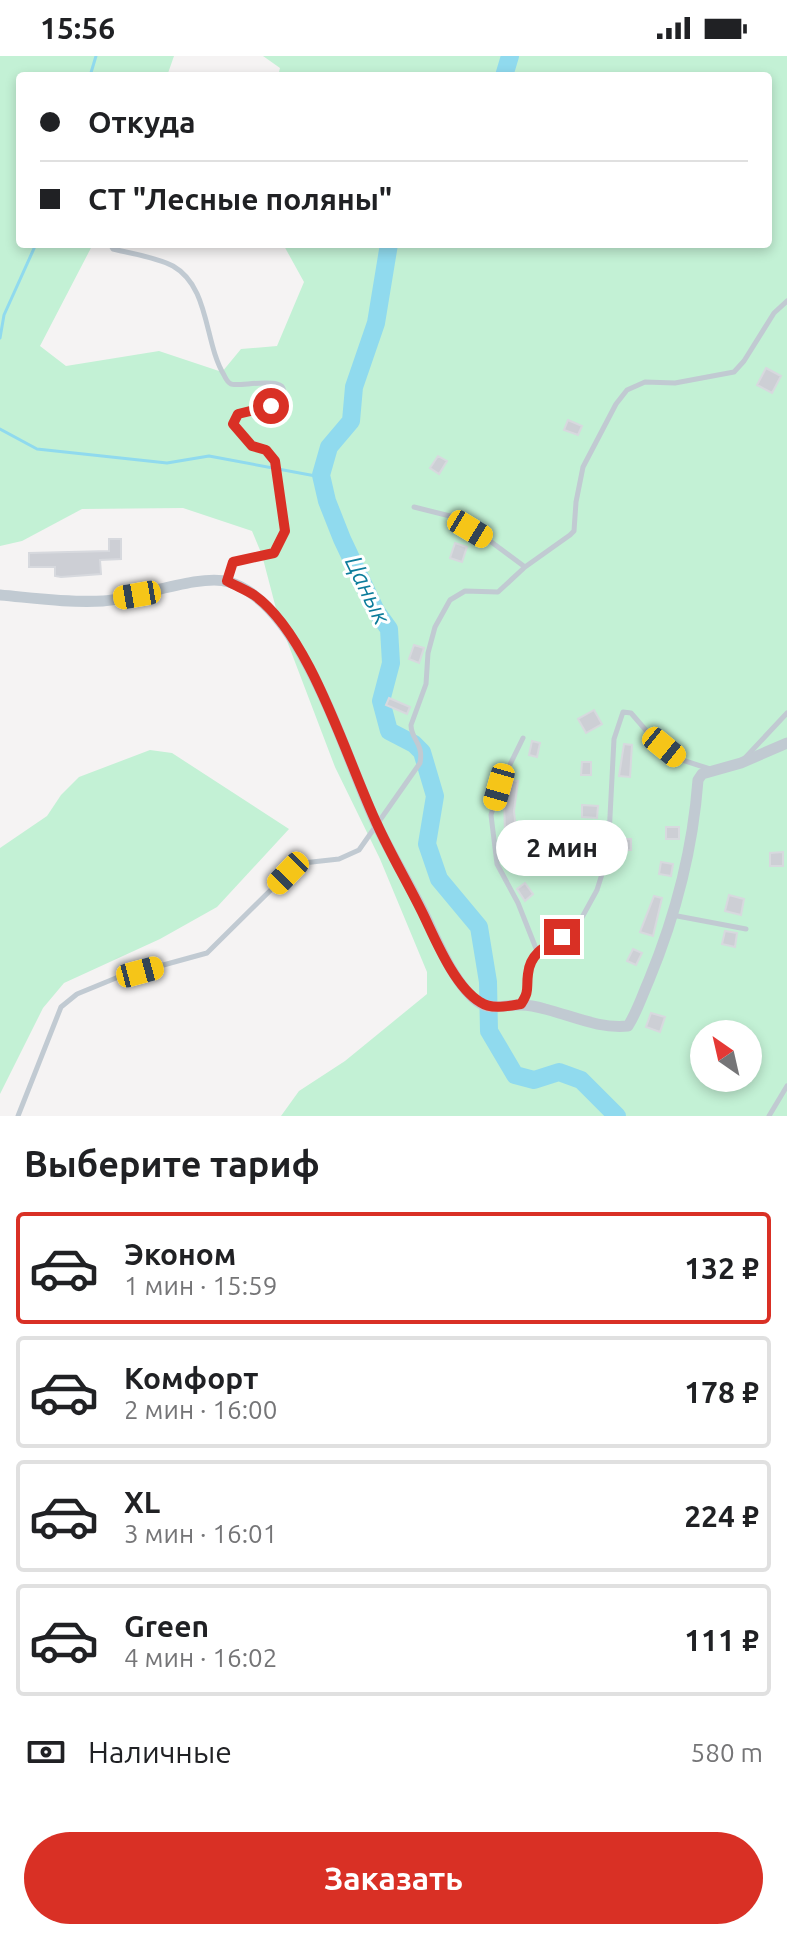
<!DOCTYPE html>
<html lang="ru">
<meta charset="utf-8">
<style>
body{margin:0;font-family:Ubuntu,sans-serif;background:#f2f2f2;color:#202124;height:100vh;display:flex;flex-direction:column;font-size:30px;white-space:nowrap}
*{box-sizing:border-box;margin:0}
p{font-size:26px;color:#757577}
.icon{flex:none;width:44px;height:44px;fill:none;stroke:currentColor;stroke-width:2;stroke-linecap:round;stroke-linejoin:round}
.map{position:relative;height:1060px;overflow:hidden}
.details{display:flex;flex-direction:column;background:#fff;flex:1}
.details>*{flex:none}
.top-card{position:absolute;left:16px;top:16px;width:756px;height:176px;border-radius:8px;box-shadow:0 4px 12px #0003;display:grid;align-content:center;height:176px;padding:0 24px;background:#fff}
.needle{width:52px;rotate:326deg}
.tools{position:absolute;left:690px;top:964px;display:grid;gap:16px}
.tools a{display:grid;place-items:center;width:72px;height:72px;border-radius:50%;background:#fff;box-shadow:0 4px 12px #0003;font-size:40px}
.end{position:absolute;width:36px;height:36px;margin:-18px;border:10px solid #d93025;background:#fff;box-shadow:0 0 0 4px #fff}
.from{border-radius:50%}
.bubble{position:absolute;height:56px;border-radius:28px;background:#fff;box-shadow:0 4px 12px #0003;font-size:26px;font-weight:700;line-height:56px;text-align:center}
.car{position:absolute;width:24px;height:48px;margin:-24px -12px;border-radius:10px;box-shadow:0 0 6px 2px #0007;background:linear-gradient(#f5c518 24%,#345 0 40%,#f5c518 0 76%,#345 0 86%,#f5c518 0)}
.top-card b{display:flex;align-items:center;gap:28px;height:76px;font-size:30px}
.top-card b+b{border-top:2px solid #e0e0e0}
.top-card i{width:20px;height:20px;background:#202124}
ul{padding:0;list-style:none}
li{display:flex;align-items:center;gap:24px;height:112px;margin:0 16px 12px;padding:0 8px;border:4px solid #e0e0e0;border-radius:8px}
li div{flex:1}
li b{display:block;font-size:30px}
li em{font-style:normal;font-weight:700}
li.current{border-color:#d93025}
li>.icon{width:72px;height:72px;stroke-width:1.5}
h2{padding:0 24px;font-size:36px;line-height:96px}
.pay{display:flex;align-items:center;gap:20px;height:88px;padding:0 24px;font-size:30px}
.pay p{margin-inline-start:auto}
.primary-button{display:flex;gap:16px;margin-top:auto;padding:16px 24px}
.primary-button a{flex:1;height:92px;border-radius:48px;background:#d93025;color:#fff;font-size:32px;font-weight:700;line-height:92px;text-align:center}
.status{display:flex;justify-content:space-between;align-items:center;height:56px;padding:0 40px;background:#fff;direction:ltr}
.status svg{height:22px;fill:currentColor}
.map>svg:first-child{display:block}
</style>
<div class="status"><b>15:56</b><svg viewBox="0 0 49 12"><path d="M0 12V9h3v3zM5 12V6h3v6zM10 12V3h3v9zM15 12V0h3v12zM26 1h20v11H26zM47 4h2v5h-2z"/></svg></div>
<div class="map">
<svg width="787" height="1060" viewBox="0 0 787 1060">
<rect width="100%" height="100%" fill="#f5f3f3"/>
<path fill="#c3f1d5" fill-rule="evenodd" d="M0 0H174L167 20H20V188H93L40 290 66 310 159 295 222 316 241 293 277 290 304 226 283 188H768V20H278L280 12 263 0H787V1060H281L299 1035 345 1005 427 938V916L380 803 335 711 279 564 262 499 252 475 183 452 82 453 22 485 0 490ZM704 978H748V1022H704Z
M150 694 172 697 289 773 217 851 160 883 64 927 43 952 0 1038V792L47 760 61 739 79 721Z"/>
<g fill="none" stroke-linecap="round" stroke-linejoin="round">
<path stroke="#90daee" stroke-width="3" d="M90 20 96 0
M0 282 4 259 36 188
M0 373 37 393 167 407 209 400 321 421"/>
<path stroke="#90daee" stroke-width="18" d="M504 20 510 0
M389 188 376 267 354 331 351 365 329 391 321 419 327 445 342 483 376 555 389 573 391 607 381 645 389 675 414 688 422 696 435 740 427 788 439 823 479 871 488 926 489 975 515 1019 534 1024 559 1016 581 1024 617 1060"/>
</g>
<path fill="#cdcfd5" stroke="#d7d9de" stroke-width="2" d="M766 312 781 320 772 337 757 329Z
M568 364 582 370 578 379 564 374Z
M438 400 447 405 439 418 430 412Z
M109 483H121V503L100 504 101 518 61 521 55 520V511H29V497L109 495Z
M455 487 467 491 462 506 450 502Z
M414 589 424 592 419 607 409 603Z
M389 642 410 651 407 658 386 649Z
M594 654 602 668 586 677 578 663Z
M532 685 540 687 537 701 529 699Z
M624 688 632 689 630 721 619 720Z
M582 706H591V719H581Z
M509 724 518 725 514 755 516 774 505 775 504 745Z
M582 749 598 750 597 762 582 761Z
M666 771H679V783H666Z
M593 774 603 775 598 805 588 804Z
M619 783H631V794H619Z
M783 796V810H770V797Z
M661 806 673 808 671 820 659 818Z
M525 827 533 838 525 845 517 833Z
M729 839 744 843 741 859 725 855Z
M654 840 662 842 653 880 640 876Z
M725 875 737 877 735 891 722 888Z
M633 893 642 897 636 909 627 905Z
M651 957 665 961 660 976 646 971Z"/>
<g fill="none" stroke-linecap="round" stroke-linejoin="round">
<path stroke="#c1cad2" stroke-width="5" d="M110 188 113 193C132 198 156 201 173 210 210 231 204 286 224 319 226 323 227 326 231 328 239 332 301 315 279 346L238 358 233 368 252 390 266 394 275 405 285 475 274 497 233 506 227 525
M414 451 450 460 490 485 525 511
M523 682 499 731 491 759 497 808 518 847 537 895
M744 703 787 657
M672 859 746 873
M522 948 529 935 528 916 537 895 562 881 580 865 597 834 608 799 614 683 623 656 631 657 650 679 679 703 710 713
M18 1060 61 951 77 938 116 922 207 897 288 817 303 807 339 803 359 794 420 707C424 687 411 684 411 669L426 628 428 597 435 571 450 544 465 535 498 536 525 511 570 479 574 475 576 446 583 411 616 348 627 334 645 326 675 327 734 316 744 305 774 257 787 245
M769 1060 787 1030"/>
<path stroke="#c1cad2" stroke-width="11" d="M0 539C34 542 69 547 103 545 136 543 200 517 229 526 304 549 345 703 377 769 392 800 410 829 425 860 437 885 456 932 480 947 493 955 507 948 521 949 529 949 538 951 545 953 573 960 599 973 628 970 637 956 642 940 649 924 675 861 693 792 698 724L702 718 741 707 787 687"/>
</g>
<g fill="none" stroke-linecap="round" stroke-linejoin="round">
<path stroke="#d93025" stroke-width="10" d="M271 350 238 358 233 368 252 390 266 394 275 405 285 475 274 497 233 506 227 525C236 530 246 534 254 539 311 579 347 705 377 768 391 799 409 829 424 860 436 885 455 931 480 946 492 954 508 950 521 948 530 934 526 933 528 918 530 897 546 890 562 881"/>
</g>
<g text-anchor="middle" dominant-baseline="central" stroke-width="6" stroke-linejoin="round" paint-order="stroke">
<g font-size="24" font-style="italic" fill="#0c7c9b" stroke="#fff">
<text transform="translate(368 534) rotate(64)">Цанык</text>
</g>
</g>
</svg>
<div class="tools">
<a><svg class="needle" viewBox="-14 -14 28 28"><path d="M0-13l5 13h-10z" fill="#e53935"/><path d="M0 13l5-13h-10z" fill="#757577"/></svg></a>
</div>
<i class="end from" style="left:271px;top:350px"></i>
<i class="end" style="left:562px;top:881px"></i>
<div class="bubble" style="left:496px;top:764px;width:132px">2 мин</div>
<i class="car" style="left:470px;top:473px;rotate:121deg"></i>
<i class="car" style="left:137px;top:539px;rotate:260deg"></i>
<i class="car" style="left:664px;top:691px;rotate:129deg"></i>
<i class="car" style="left:499px;top:731px;rotate:196deg"></i>
<i class="car" style="left:288px;top:817px;rotate:224deg"></i>
<i class="car" style="left:140px;top:916px;rotate:75deg"></i>
<div class="top-card">
<b><i class="from"></i>Откуда</b>
<b><i></i>СТ &quot;Лесные поляны&quot;</b>
</div>
</div>
<section class="details">
<h2>Выберите тариф</h2>
<ul>
<li class="current"><svg class="icon" aria-label="car" viewBox="0 0 24 24"><path d="M5 17H2v-5l4-1 3-4h7l3 4 3 1v5h-3M9 17h6M6 11h13"/><circle cx="7" cy="17" r="2"/><circle cx="17" cy="17" r="2"/></svg><div><b>Эконом</b><p>1 мин · 15:59</p></div><em>132 ₽</em></li>
<li><svg class="icon" aria-label="car" viewBox="0 0 24 24"><path d="M5 17H2v-5l4-1 3-4h7l3 4 3 1v5h-3M9 17h6M6 11h13"/><circle cx="7" cy="17" r="2"/><circle cx="17" cy="17" r="2"/></svg><div><b>Комфорт</b><p>2 мин · 16:00</p></div><em>178 ₽</em></li>
<li><svg class="icon" aria-label="car" viewBox="0 0 24 24"><path d="M5 17H2v-5l4-1 3-4h7l3 4 3 1v5h-3M9 17h6M6 11h13"/><circle cx="7" cy="17" r="2"/><circle cx="17" cy="17" r="2"/></svg><div><b>XL</b><p>3 мин · 16:01</p></div><em>224 ₽</em></li>
<li><svg class="icon" aria-label="car" viewBox="0 0 24 24"><path d="M5 17H2v-5l4-1 3-4h7l3 4 3 1v5h-3M9 17h6M6 11h13"/><circle cx="7" cy="17" r="2"/><circle cx="17" cy="17" r="2"/></svg><div><b>Green</b><p>4 мин · 16:02</p></div><em>111 ₽</em></li>
</ul>
<div class="pay"><svg class="icon" aria-label="cash" viewBox="0 0 24 24"><path d="M3 7h18v10H3z"/><circle cx="12" cy="12" r="2"/></svg>Наличные<p>580 m</p></div>
<div class="primary-button"><a>Заказать</a></div>
</section>
